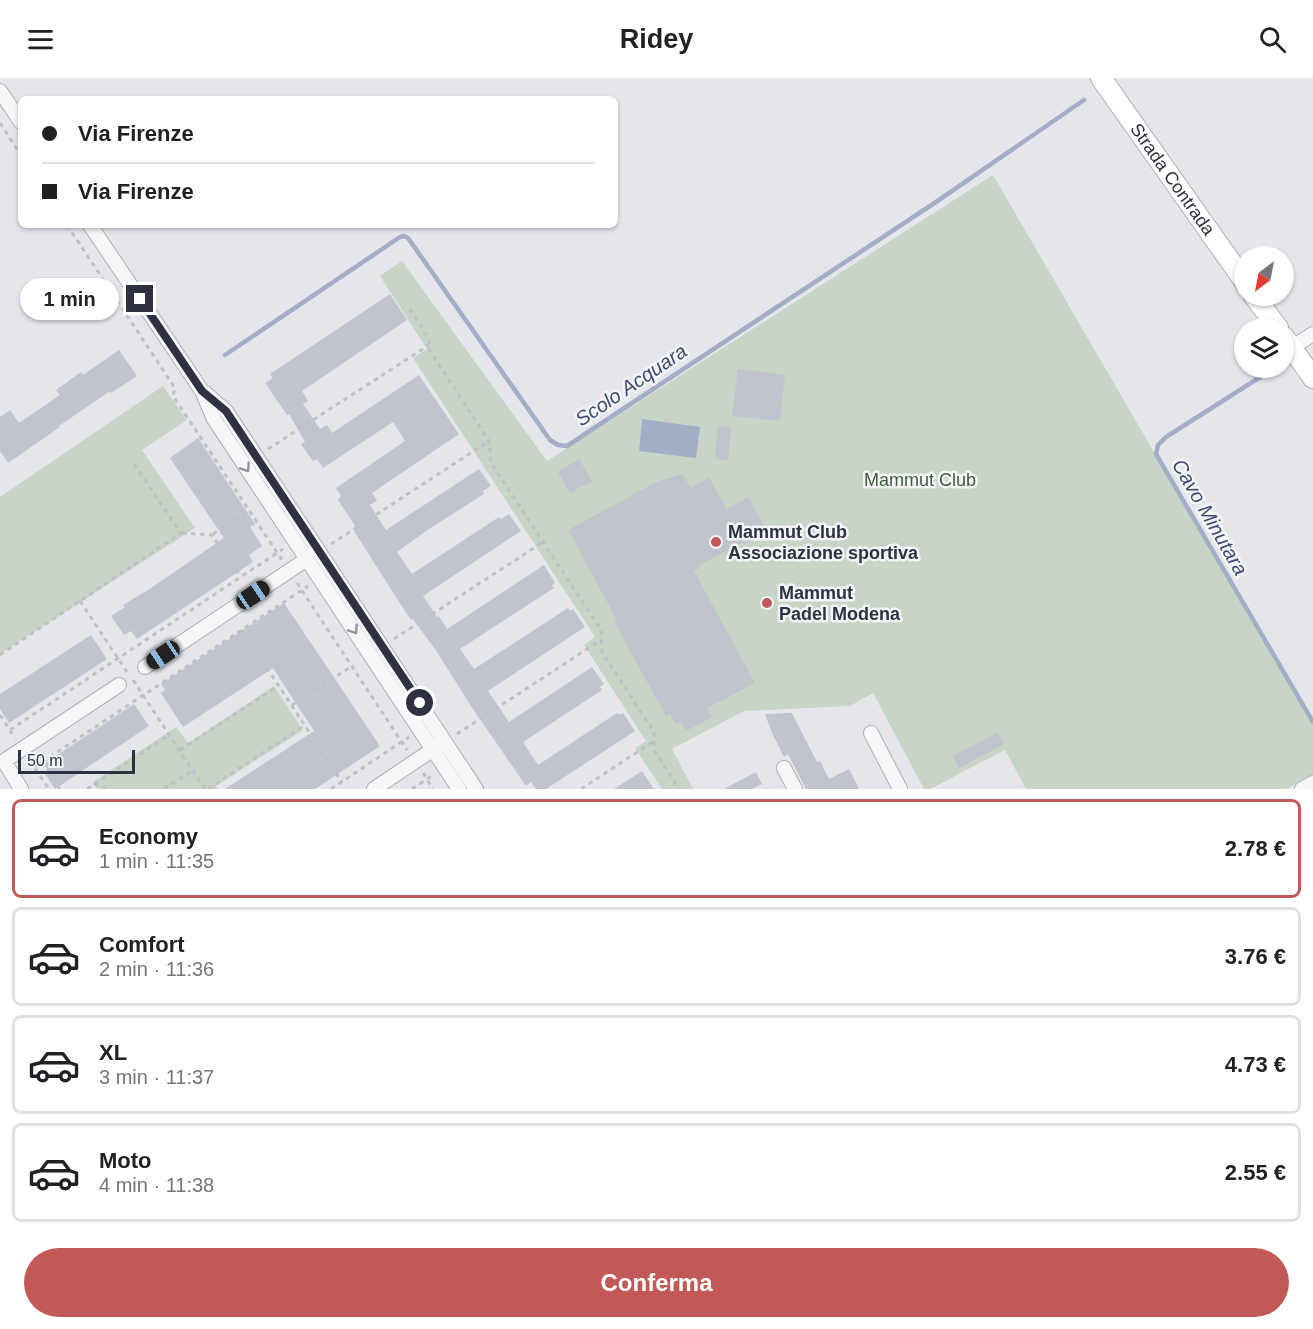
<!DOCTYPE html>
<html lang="it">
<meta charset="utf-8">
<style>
body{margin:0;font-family:Helvetica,sans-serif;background:#f2f2f2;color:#202124;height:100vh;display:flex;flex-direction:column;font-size:22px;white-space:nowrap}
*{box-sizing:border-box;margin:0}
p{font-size:20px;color:#757577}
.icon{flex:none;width:33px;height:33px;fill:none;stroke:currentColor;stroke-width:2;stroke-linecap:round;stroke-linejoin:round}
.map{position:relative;height:711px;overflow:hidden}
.sheet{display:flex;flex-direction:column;background:#fff;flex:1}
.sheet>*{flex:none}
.hud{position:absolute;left:18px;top:18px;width:600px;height:132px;border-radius:9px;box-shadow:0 2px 4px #0004;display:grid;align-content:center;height:132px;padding:0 24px;background:#fff}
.needle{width:39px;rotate:212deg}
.buttons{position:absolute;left:1234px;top:168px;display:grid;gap:12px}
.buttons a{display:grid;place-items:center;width:60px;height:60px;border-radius:50%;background:#fff;box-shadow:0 2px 4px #0004;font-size:30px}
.scale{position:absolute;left:18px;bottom:15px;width:117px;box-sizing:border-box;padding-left:6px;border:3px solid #2d3141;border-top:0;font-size:16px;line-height:21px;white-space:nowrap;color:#2d3141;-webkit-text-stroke:4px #f4f5f8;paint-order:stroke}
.end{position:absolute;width:27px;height:27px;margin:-14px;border:8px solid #2d3141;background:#fff;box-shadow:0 0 0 3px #fff}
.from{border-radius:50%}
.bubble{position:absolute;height:42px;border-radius:21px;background:#fff;box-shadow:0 2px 4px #0004;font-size:20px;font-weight:700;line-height:42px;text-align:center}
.car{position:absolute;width:18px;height:36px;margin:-18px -9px;border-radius:8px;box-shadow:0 0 4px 2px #0007;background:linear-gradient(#222 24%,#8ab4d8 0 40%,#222 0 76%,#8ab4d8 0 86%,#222 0)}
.hud b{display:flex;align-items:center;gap:21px;height:57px;font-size:22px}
.hud b+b{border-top:2px solid #e0e0e0}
.hud i{width:15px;height:15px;background:#202124}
ul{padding:10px 0 0;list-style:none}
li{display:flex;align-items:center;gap:18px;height:99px;margin:0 12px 9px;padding:0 12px;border:3px solid #e0e0e0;border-radius:9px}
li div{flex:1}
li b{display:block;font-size:22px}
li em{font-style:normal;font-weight:700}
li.on{border-color:#c15a57}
li>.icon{width:54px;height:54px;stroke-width:1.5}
.primary-button{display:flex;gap:12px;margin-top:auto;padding:12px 24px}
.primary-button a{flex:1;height:69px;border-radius:36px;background:#c15a57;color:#fff;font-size:24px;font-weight:700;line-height:69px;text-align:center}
header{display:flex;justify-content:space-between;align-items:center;height:78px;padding:0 24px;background:#fff;font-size:27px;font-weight:700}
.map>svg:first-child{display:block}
</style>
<header><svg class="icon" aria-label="menu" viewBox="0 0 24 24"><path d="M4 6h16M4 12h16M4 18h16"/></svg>Ridey<svg class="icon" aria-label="search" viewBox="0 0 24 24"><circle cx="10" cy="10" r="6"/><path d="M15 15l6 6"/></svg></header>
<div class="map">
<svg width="1313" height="711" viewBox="0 0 1313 711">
<rect width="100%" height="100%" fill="#e4e6eb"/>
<path fill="#c7d4c6" d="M993 97 1313 648V697L1286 711H1026L1005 672 930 711H924L873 615 850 628 744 633 672 671 693 711H662L635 670 646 663 584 567 595 559 413 280 427 271 380 198 402 183 547 383Z
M163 308 187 342 142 372 195 450 0 576V419Z
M274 608 303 652 216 708 218 711H97L93 704 176 649 188 665Z"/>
<path fill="#a3aec6" d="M642 341 700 349 696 380 639 373Z"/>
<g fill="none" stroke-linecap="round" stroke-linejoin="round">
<path stroke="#a3aec6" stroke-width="4.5" d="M225 277 400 159 404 158 408 160 550 362 558 367 567 368 936 124 1084 22
M1273 291 1166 359 1158 367 1156 376 1313 644"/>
</g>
<path fill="#c2c4cd" d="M390 216 407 242 302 313 308 323 303 326 320 351 327 347 332 355 419 297 459 356 372 415 377 423 370 427 386 452 479 391 491 408 483 413 484 416 426 453 397 474 412 496 499 439 501 441 509 436 521 453 423 518 437 539 439 538 447 551 544 487 555 505 552 507 554 510 460 571 474 591 568 530 570 533 573 531 585 549 488 613 509 644 592 589 604 606 600 609 602 612 523 664 538 687 617 635 619 637 623 635 635 653 546 711H536L531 704 526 708 471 628 437 574 413 541 411 542 394 516 354 453 357 451 338 422 341 418 336 410 405 363 393 344 323 390 317 381 313 383 301 366 305 364 289 336 287 337 265 305 273 300 270 296Z
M119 272 137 298 111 315 110 313 59 348 60 349 8 385 0 373V339L10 332 19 345 60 317 56 312 81 294 83 297Z
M738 291 785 297 780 343 732 338Z
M718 348 731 349 728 383 715 381Z
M198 360 255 446 250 449 262 468 249 477 253 484 137 561 131 553 124 557 111 538 125 529 123 527 151 510 224 460 170 380Z
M579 381 592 403 570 415 558 394Z
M682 396 691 410 709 400 727 431 748 419 768 454 744 467 743 464 698 488 699 490 694 493 755 605 707 630 712 639 686 653 681 644 676 646 670 636 666 638 614 544 617 542 568 452 656 404Z
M284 525 380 668 315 711H225L314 653 273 590 183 649 161 615 165 612 161 606Z
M91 557 107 581 9 645 0 631V616Z
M134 626 149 648 55 711 45 696 48 693 44 686Z
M792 635 817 684 820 683 829 701 849 691 859 711H806L788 676 784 679 772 655 765 636Z
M998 654 1004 666 959 690 953 678Z
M642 693 654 711H614Z
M756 694 762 706 752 711H724Z"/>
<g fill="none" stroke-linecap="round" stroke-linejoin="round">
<g stroke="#adb0b8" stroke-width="16">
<path id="street" d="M0 13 21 44
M90 147 202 313 214 341 459 711
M1291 270 1313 256
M204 314 226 333 476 711
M145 589 313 477
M871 655 900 711
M784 690 795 711
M21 711 4 683 119 607
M374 711 438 668
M1302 711 1313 705"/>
</g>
<g stroke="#adb0b8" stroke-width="22">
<g id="secondary">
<path id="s1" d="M1101 0 1245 204"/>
<path d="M1254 218 1278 250"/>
<path d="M1284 259 1313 300"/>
</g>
</g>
<path stroke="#bec0c5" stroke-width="3" stroke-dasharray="4.5 4.5" stroke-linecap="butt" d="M0 45 21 77
M67 147 175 310 173 318 282 482
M410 231 429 261 430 273 489 363 491 385 601 552 602 574 654 654V672L679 711
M268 371 429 267
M182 455 212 457 241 499
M213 456 249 433
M331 466 489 363
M297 505 407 672
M80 523 127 594
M242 552 342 704
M394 561 543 464
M0 577 181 455 134 386
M133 602 205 711
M292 627 352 588
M0 637 15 660
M10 652 283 471
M457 656 601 562
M180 672 278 608
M37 677 48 693
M30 683 49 711
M35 689 308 508
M423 695 433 711
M94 706 108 711
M58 709 60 711
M87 711 169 657
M164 711 192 693
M208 711 305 647
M331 711 409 659
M412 711 433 697
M581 711 654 663"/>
<use href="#street" stroke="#f7f7f9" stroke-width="14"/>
<use href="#secondary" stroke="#fff" stroke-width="20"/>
</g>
<defs><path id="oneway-chevron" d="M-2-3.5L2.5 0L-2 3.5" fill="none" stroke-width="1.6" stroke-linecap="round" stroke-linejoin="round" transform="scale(1.5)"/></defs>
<g stroke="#92949d">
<use href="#oneway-chevron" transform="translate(246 390) rotate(56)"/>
<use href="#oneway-chevron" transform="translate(354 552) rotate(56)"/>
</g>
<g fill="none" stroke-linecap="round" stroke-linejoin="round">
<path stroke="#2d3141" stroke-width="8" d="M140 221 202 313 226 333 420 625"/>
</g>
<g fill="#c15a57" stroke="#f4f5f8" stroke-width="2">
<circle cx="716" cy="464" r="6"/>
<circle cx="767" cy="525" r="6"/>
</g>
<g text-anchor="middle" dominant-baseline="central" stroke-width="5" stroke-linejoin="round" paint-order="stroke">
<g font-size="18" fill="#2d3141" stroke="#f4f5f8">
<text stroke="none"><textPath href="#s1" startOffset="124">Strada Contrada</textPath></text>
</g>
<g font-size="18" fill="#3d5c3c" stroke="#f4f5f8">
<text x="920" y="402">Mammut Club</text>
</g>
<g font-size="18" font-weight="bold" fill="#2d3141" stroke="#f4f5f8" text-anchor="start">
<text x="728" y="454">Mammut Club<tspan x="728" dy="21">Associazione sportiva</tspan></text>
<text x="779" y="515">Mammut<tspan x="779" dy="21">Padel Modena</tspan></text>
</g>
<g font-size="20" font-style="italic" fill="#3b4a71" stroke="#f4f5f8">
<text transform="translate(631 307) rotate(-34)">Scolo Acquara</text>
<text transform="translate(1210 439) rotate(60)">Cavo Minutara</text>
</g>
</g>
</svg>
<div class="buttons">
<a><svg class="needle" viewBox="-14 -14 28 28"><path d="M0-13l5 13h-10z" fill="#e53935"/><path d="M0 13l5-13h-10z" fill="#757577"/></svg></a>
<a><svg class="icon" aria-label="layers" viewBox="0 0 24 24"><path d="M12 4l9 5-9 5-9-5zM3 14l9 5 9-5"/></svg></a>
</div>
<div class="scale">50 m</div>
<i class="end from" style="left:420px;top:625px"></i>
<i class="end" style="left:140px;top:221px"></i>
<div class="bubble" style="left:20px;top:200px;width:99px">1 min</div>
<i class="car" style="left:253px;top:517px;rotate:56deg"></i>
<i class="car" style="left:163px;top:577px;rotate:236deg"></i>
<div class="hud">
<b><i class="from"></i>Via Firenze</b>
<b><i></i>Via Firenze</b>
</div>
</div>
<section class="sheet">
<ul>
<li class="on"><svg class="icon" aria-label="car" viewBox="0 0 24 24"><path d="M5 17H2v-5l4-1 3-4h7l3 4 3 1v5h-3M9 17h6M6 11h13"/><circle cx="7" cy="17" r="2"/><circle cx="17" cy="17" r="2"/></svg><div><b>Economy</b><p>1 min · 11:35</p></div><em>2.78 €</em></li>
<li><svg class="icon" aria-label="car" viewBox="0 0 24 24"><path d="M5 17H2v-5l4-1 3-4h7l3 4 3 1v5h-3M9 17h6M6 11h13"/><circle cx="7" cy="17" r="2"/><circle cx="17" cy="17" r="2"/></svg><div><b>Comfort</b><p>2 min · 11:36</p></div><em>3.76 €</em></li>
<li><svg class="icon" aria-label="car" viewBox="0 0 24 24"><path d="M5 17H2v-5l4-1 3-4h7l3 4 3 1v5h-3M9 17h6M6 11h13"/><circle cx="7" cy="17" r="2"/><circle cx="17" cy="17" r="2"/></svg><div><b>XL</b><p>3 min · 11:37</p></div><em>4.73 €</em></li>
<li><svg class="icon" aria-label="car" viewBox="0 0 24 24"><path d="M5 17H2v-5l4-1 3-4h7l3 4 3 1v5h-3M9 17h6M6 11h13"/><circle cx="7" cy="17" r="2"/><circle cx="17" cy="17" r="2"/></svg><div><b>Moto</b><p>4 min · 11:38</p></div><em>2.55 €</em></li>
</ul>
<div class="primary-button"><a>Conferma</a></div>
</section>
